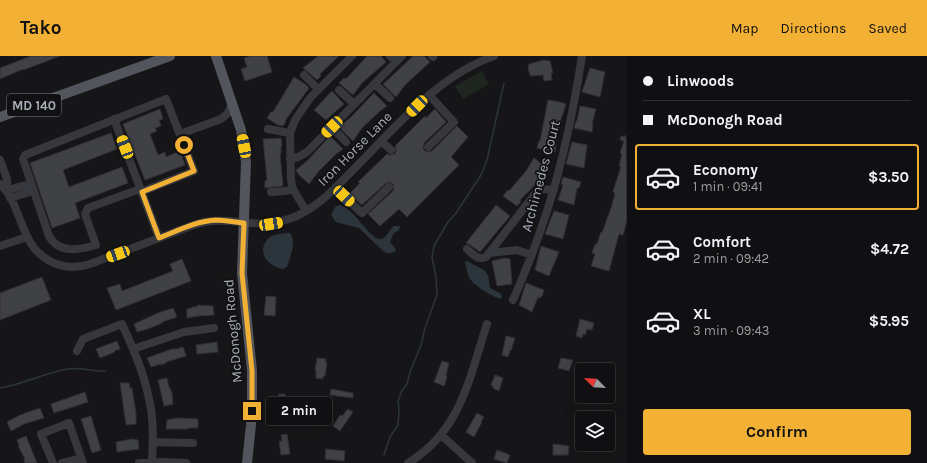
<!DOCTYPE html>
<meta charset="utf-8">
<style>
body{margin:0;font-family:Karla,sans-serif;background:#1e1e20;color:#f1f3f6;height:100vh;display:flex;flex-direction:column;font-size:15px;white-space:nowrap}
*{box-sizing:border-box;margin:0}
p{font-size:13px;color:#9c9d9f}
.icon{flex:none;width:22px;height:22px;fill:none;stroke:currentColor;stroke-width:2;stroke-linecap:round;stroke-linejoin:round}
.map{position:relative;flex:1;overflow:hidden}
.side{display:flex;flex-direction:column;background:#101012;width:300px}
.side>*{flex:none}
.top-card{display:grid;align-content:center;height:88px;padding:0 16px;background:#101012}
.needle{width:26px;rotate:294deg}
.controls{position:absolute;left:575px;top:307px;display:grid;gap:8px}
.controls a{display:grid;place-items:center;width:40px;height:40px;border-radius:4px;background:#101012;box-shadow:0 4px 16px #0002,0 0 0 1px #303032;font-size:20px}
.end{position:absolute;width:18px;height:18px;margin:-9px;border:5px solid #f2b134;background:#111;box-shadow:0 0 0 2px #111}
.from{border-radius:50%}
.bubble{position:absolute;height:28px;border-radius:4px;background:#101012;box-shadow:0 4px 16px #0002,0 0 0 1px #303032;font-size:13px;font-weight:700;line-height:28px;text-align:center}
.car{position:absolute;width:12px;height:24px;margin:-12px -6px;border-radius:5px;box-shadow:0 0 3px 1px #0007;background:linear-gradient(#f5c518 24%,#345 0 40%,#f5c518 0 76%,#345 0 86%,#f5c518 0)}
.top-card b{display:flex;align-items:center;gap:14px;height:38px;font-size:15px}
.top-card b+b{border-top:1px solid #303032}
.top-card i{width:10px;height:10px;background:#f1f3f6}
ul{padding:0;list-style:none}
li{display:flex;align-items:center;gap:12px;height:66px;margin:0 8px 6px;padding:0 8px;border:2px solid transparent;border-radius:4px}
li div{flex:1}
li b{display:block;font-size:15px}
li em{font-style:normal;font-weight:700}
li.on{border-color:#f2b134}
li>.icon{width:36px;height:36px;stroke-width:1.5}
.button{display:flex;gap:8px;margin-top:auto;padding:8px 16px}
.button a{flex:1;height:46px;border-radius:4px;background:#f2b134;color:#111;font-size:16px;font-weight:700;line-height:46px;text-align:center}
header{display:flex;align-items:center;gap:24px;box-sizing:border-box;height:56px;padding:0 20px;background:#f2b134;color:#111}
header strong{font-size:19px}
nav{display:flex;gap:22px;margin-inline-start:auto;font-size:14px}
main{display:flex;flex:1;min-height:0}
.map>svg:first-child{display:block}
</style>
<header>
<strong>Tako</strong>
<nav><a>Map</a><a>Directions</a><a>Saved</a></nav>
</header>
<main>
<div class="map">
<svg width="627" height="407" viewBox="0 0 627 407">
<rect width="100%" height="100%" fill="#161618"/>
<path fill="#1e261f" d="M482 15 489 28 463 43 455 30Z"/>
<path fill="#2c353c" d="M339 149C353 150 371 186 381 183 387 182 389 173 394 170H400L399 174 394 177 390 186 395 192 396 195C391 198 388 198 383 195L359 172 336 166 331 159 335 151Z
M290 177C297 186 290 201 287 211L283 213C270 211 256 198 267 184 271 178 283 177 290 177Z
M467 205 484 214 488 219 490 232 501 238 502 241 501 243C493 241 475 230 470 223 467 218 467 212 465 207Z"/>
<g fill="none" stroke-linecap="round" stroke-linejoin="round">
<path stroke="#2c353c" stroke-width="1.5" d="M0 332C24 328 44 317 68 313 81 311 93 316 105 315
M384 399 390 381 398 369 399 354 398 346 401 336 407 328 410 316 421 289 425 272 437 239 436 221 432 201 434 190 448 166 456 157 481 119 487 104 504 27"/>
</g>
<path fill="#404145" stroke="#303034" d="M31 0H60L26 13 21 14 0 23V12Z
M251 0H267L272 16 245 25 241 13 247 11 244 2Z
M318 0H339L320 18 321 20 317 24 303 12Z
M367 0H381L386 6 362 27 353 39 339 27 344 22 346 23Z
M413 0H424L430 6 405 29 396 41 383 28 394 18Z
M544 4 550 5 553 17H551L552 24 544 25 543 19 530 20 529 15H528L529 8Z
M590 12 605 16 600 41 582 36Z
M294 21 305 28 309 32 290 58 285 65 286 66 283 70 278 69 267 62 271 56H273Z
M332 35 344 48 326 64 314 54Z
M374 37 387 50 380 55 362 72 353 85 339 71 351 61Z
M548 44 560 46 566 48 561 63 555 88 556 89 555 96 537 92 539 85H540Z
M580 50 596 53 592 68 593 69 592 76 574 72 576 65H577Z
M160 53 163 63 159 64 161 70 155 72 157 75 150 78 158 99 165 96 166 101 180 95 185 109 145 124 123 68Z
M435 53 446 66 424 87 423 93 426 96 432 95 457 70 468 81 451 101 459 109 407 161 399 153 380 170 368 158 393 135 394 132 393 128 390 126 386 127 362 149 349 138 360 127 358 126 387 98 390 99 395 98 396 95 395 90 425 60 426 62Z
M111 77 117 93 63 114 69 131 122 111 128 127 75 147 80 162 52 172 30 107Z
M626 79 627 164 623 179 619 178 609 215 591 210 595 198 592 197 595 188H597L601 176 602 177 612 149 615 137 613 136 614 132 621 111 619 110 622 98 620 97 624 85 620 84 621 80 626 81Z
M330 80 343 93 336 98 318 116 309 128 299 119 296 114 307 105Z
M281 82 282 89 281 91V98H280L283 130 265 132V125L267 124 263 83Z
M572 86 587 89 584 112 566 108Z
M534 102 549 114 524 140 520 144 521 146 517 150 503 140 508 134 509 135 526 115Z
M563 121 581 126 579 132H577L574 149 558 144 563 129 561 128Z
M496 149 510 160 480 196 470 189 466 187Z
M554 155 569 159 563 183 545 178Z
M541 190 559 196 549 220 535 214Z
M505 202 510 203 512 228 497 230 492 205Z
M182 203 191 225 116 254 107 232 120 228 122 235 173 215 170 208Z
M42 221 51 244 0 264V237Z
M526 227 544 234 542 240 540 242 538 241 532 256 519 249Z
M266 240 276 241 275 260 264 259Z
M197 249 213 250 214 259 198 260 187 262V253L192 252V251H197Z
M173 252 177 261 162 266V267L148 273 137 276 134 268 158 257Z
M580 263 594 267 592 274 587 273 585 279 583 278 582 282 576 280Z
M506 280 515 282 511 295 510 294 508 301 502 299Z
M117 285 120 293 114 295 115 296 100 302 96 293Z
M217 286 218 296 197 298 196 289Z
M183 291 186 300 166 306V307L161 309V308L151 311 147 302 172 293H177Z
M317 302 326 303 325 306H327L325 320H323V323L316 322V314H315Z
M561 302 573 304 569 315 558 312Z
M442 305 449 307 446 320 447 321 444 330 434 326Z
M495 319 503 322 499 335 493 332V330L491 329Z
M167 322 169 332H170L172 337 173 348 164 350 158 324Z
M120 327H129L130 332H132L136 357V368L126 369Z
M331 333 353 337V342L330 339Z
M85 336 88 346 54 357 51 348Z
M279 338H285L286 360H275V352H277Z
M40 352 44 362 24 368 11 375 7 366 20 359Z
M348 353 353 356 340 375 333 370 340 359 342 360Z
M477 357 484 361 481 366H482L474 381 466 376Z
M91 360 101 394 92 397 81 363Z
M177 362 198 363V372H188V373H166L167 364Z
M287 378 290 398 281 399 279 385H282L281 379Z
M26 380 32 395 37 407H25L24 404 25 403 18 390 19 389 17 384Z
M132 383 138 384 139 393 117 396 116 386Z
M553 388 569 390 568 399H553Z
M326 393 345 395 344 405 325 403Z
M497 394 510 399 507 407 494 403Z"/>
<g fill="none" stroke-linecap="round" stroke-linejoin="round">
<path stroke="#37383d" stroke-width="8" d="M432 0 433 1
M396 6 402 0
M304 19 318 33
M375 28 390 42
M339 34 354 48
M114 63 159 182
M332 71 346 86
M268 73 290 77
M180 78 221 63 228 57 232 47
M382 86 391 94
M428 91 454 66 429 39
M290 103 298 101 307 96 396 6 390 0
M0 104 7 123V134
M0 128C24 150 18 192 54 207 66 212 78 212 90 208L191 170C199 167 206 165 215 165 223 164 231 165 239 166 263 169 285 168 306 155 324 145 337 130 352 115 394 73 437 20 494 0
M335 132 362 157 389 131
M140 133 88 152 85 158 96 189C79 194 59 198 49 180L23 103 25 99 166 43 194 115 141 136
M7 134 30 128
M271 136 286 135 293 133
M10 142 33 135
M306 155 293 133 291 124 290 77 295 64 310 42 352 0
M0 190 27 181
M467 193C473 198 478 205 486 201L535 138 542 133 554 134
M489 197 517 194 532 199
M513 244C523 221 533 197 541 173 561 117 573 58 582 0
M133 293 184 276 214 272
M77 295 83 283 122 268C133 292 144 317 149 343 154 364 153 385 152 407
M441 379 472 407
M153 386 193 387
M53 407 41 378 69 367 83 407
M62 407 81 402
M139 407 166 406 186 407
M408 407C461 375 469 323 487 268"/>
<path stroke="#53555c" stroke-width="10" d="M216 0 241 74 246 106 242 217 252 315V342L251 369 247 407
M0 61 170 0"/>
</g>
<g fill="none" stroke-linecap="round" stroke-linejoin="round">
<path stroke="#f2b134" stroke-width="5" d="M184 89 194 115 142 136 159 182C177 175 196 165 216 164 225 164 234 166 244 167L242 217 252 315V355"/>
</g>
<g text-anchor="middle" dominant-baseline="central" stroke-width="3.5" stroke-linejoin="round" paint-order="stroke">
<rect fill="#111113" stroke="#7b7e86" stroke-width="1" x="7" y="38" width="54" height="22" rx="3"/>
<g font-size="13" font-weight="bold" fill="#a8adb8">
<text x="34" y="49">MD 140</text>
</g>
<g font-size="14" fill="#a8adb8" stroke="#111113">
<text transform="translate(355 93) rotate(-45)">Iron Horse Lane</text>
<text transform="translate(541 120) rotate(-75)">Archimedes Court</text>
<text transform="translate(233 275) rotate(-95)">McDonogh Road</text>
</g>
</g>
</svg>
<div class="controls">
<a><svg class="needle" viewBox="-14 -14 28 28"><path d="M0-13l5 13h-10z" fill="#e53935"/><path d="M0 13l5-13h-10z" fill="#9c9d9f"/></svg></a>
<a><svg class="icon" aria-label="layers" viewBox="0 0 24 24"><path d="M12 4l9 5-9 5-9-5zM3 14l9 5 9-5"/></svg></a>
</div>
<i class="end from" style="left:184px;top:89px"></i>
<i class="end" style="left:252px;top:355px"></i>
<div class="bubble" style="left:266px;top:341px;width:66px">2 min</div>
<i class="car" style="left:417px;top:50px;rotate:225deg"></i>
<i class="car" style="left:332px;top:71px;rotate:225deg"></i>
<i class="car" style="left:244px;top:90px;rotate:349deg"></i>
<i class="car" style="left:125px;top:91px;rotate:339deg"></i>
<i class="car" style="left:344px;top:140px;rotate:133deg"></i>
<i class="car" style="left:271px;top:168px;rotate:81deg"></i>
<i class="car" style="left:118px;top:198px;rotate:250deg"></i>
</div>
<section class="side">
<div class="top-card">
<b><i class="from"></i>Linwoods</b>
<b><i></i>McDonogh Road</b>
</div>
<ul>
<li class="on"><svg class="icon" aria-label="car" viewBox="0 0 24 24"><path d="M5 17H2v-5l4-1 3-4h7l3 4 3 1v5h-3M9 17h6M6 11h13"/><circle cx="7" cy="17" r="2"/><circle cx="17" cy="17" r="2"/></svg><div><b>Economy</b><p>1 min · 09:41</p></div><em>$3.50</em></li>
<li><svg class="icon" aria-label="car" viewBox="0 0 24 24"><path d="M5 17H2v-5l4-1 3-4h7l3 4 3 1v5h-3M9 17h6M6 11h13"/><circle cx="7" cy="17" r="2"/><circle cx="17" cy="17" r="2"/></svg><div><b>Comfort</b><p>2 min · 09:42</p></div><em>$4.72</em></li>
<li><svg class="icon" aria-label="car" viewBox="0 0 24 24"><path d="M5 17H2v-5l4-1 3-4h7l3 4 3 1v5h-3M9 17h6M6 11h13"/><circle cx="7" cy="17" r="2"/><circle cx="17" cy="17" r="2"/></svg><div><b>XL</b><p>3 min · 09:43</p></div><em>$5.95</em></li>
</ul>
<div class="button"><a>Confirm</a></div>
</section>
</main>
